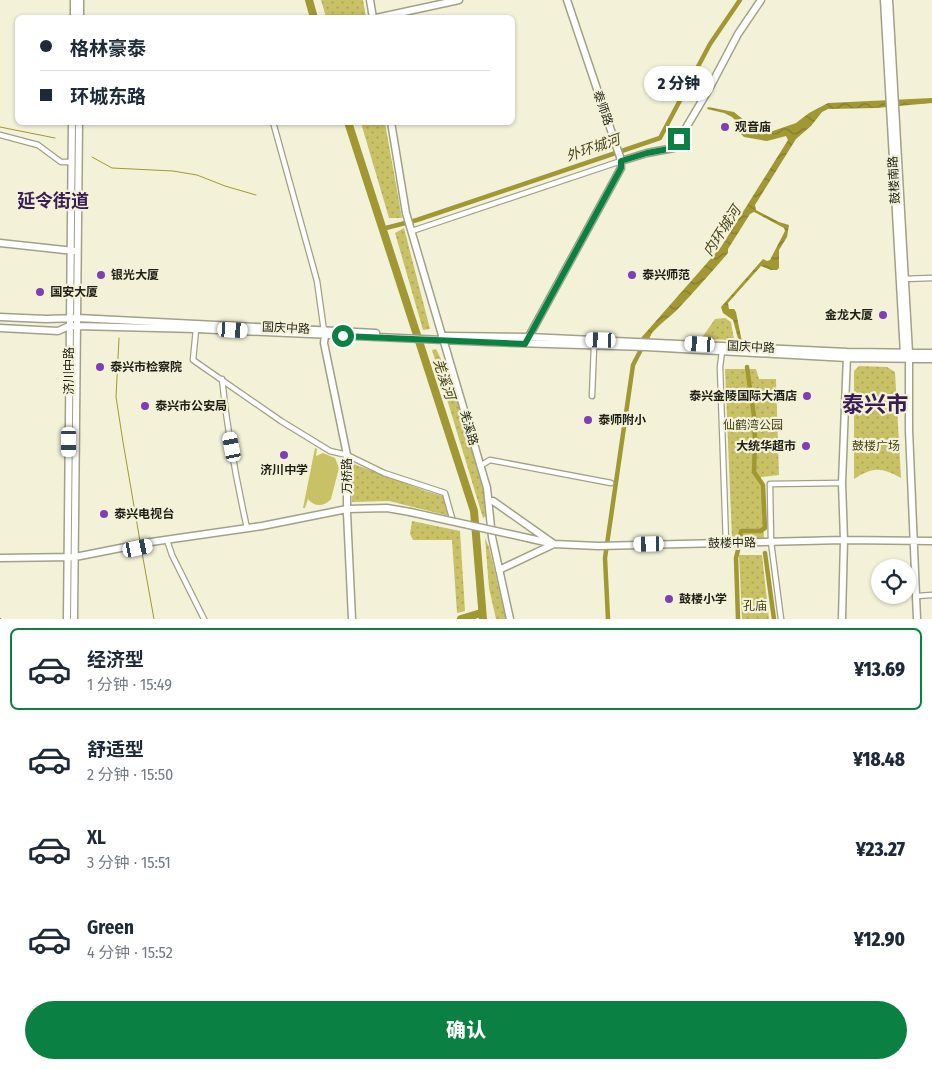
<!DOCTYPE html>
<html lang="zh">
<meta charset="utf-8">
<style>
body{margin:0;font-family:"Fira Sans Condensed","Noto Sans SC",sans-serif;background:#f6f6f7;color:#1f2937;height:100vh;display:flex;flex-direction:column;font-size:19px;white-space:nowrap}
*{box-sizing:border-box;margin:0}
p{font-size:16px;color:#747a83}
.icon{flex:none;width:28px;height:28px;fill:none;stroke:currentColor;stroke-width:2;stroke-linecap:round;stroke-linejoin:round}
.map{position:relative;height:619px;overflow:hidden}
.details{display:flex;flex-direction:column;background:#fff;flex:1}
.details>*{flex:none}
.hud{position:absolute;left:15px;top:15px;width:500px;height:110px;border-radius:8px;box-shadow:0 1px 4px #0004;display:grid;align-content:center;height:110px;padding:0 25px;background:#fff}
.fabs{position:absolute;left:871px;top:559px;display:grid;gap:10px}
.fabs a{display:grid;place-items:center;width:45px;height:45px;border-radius:50%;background:#fff;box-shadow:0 1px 4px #0004;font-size:25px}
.end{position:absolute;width:22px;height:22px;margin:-11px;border:6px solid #0b8043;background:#fff;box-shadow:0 0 0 2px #fff}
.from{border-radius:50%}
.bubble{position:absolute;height:35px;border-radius:18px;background:#fff;box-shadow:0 1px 4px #0004;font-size:16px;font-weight:800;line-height:35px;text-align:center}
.car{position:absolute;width:15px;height:30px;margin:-15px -8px;border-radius:6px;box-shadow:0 0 4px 1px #0007;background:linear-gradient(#fff 24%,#345 0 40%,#fff 0 76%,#345 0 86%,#fff 0)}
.hud b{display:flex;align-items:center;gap:18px;height:48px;font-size:19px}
.hud b+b{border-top:1px solid #e0e1e3}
.hud i{width:12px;height:12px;background:#1f2937}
ul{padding:9px 0 0;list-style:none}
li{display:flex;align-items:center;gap:15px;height:82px;margin:0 10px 8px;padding:0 15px;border:2px solid transparent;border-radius:8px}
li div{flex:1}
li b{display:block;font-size:19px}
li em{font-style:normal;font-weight:800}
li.active{border-color:#0b8043}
li>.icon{width:45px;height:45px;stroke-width:1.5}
.button{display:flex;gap:10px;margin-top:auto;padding:10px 25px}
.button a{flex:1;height:58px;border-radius:30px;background:#0b8043;color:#fff;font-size:20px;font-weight:800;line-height:58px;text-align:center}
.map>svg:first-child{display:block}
</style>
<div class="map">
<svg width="932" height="619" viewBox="0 0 932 619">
<defs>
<pattern id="park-dots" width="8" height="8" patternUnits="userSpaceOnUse" patternTransform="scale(1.25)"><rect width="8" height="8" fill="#c9c165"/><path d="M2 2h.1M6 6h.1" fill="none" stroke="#aca557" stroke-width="1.8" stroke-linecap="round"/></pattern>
<pattern id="water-waves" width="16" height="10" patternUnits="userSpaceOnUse" patternTransform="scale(1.25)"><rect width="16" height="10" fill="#a19833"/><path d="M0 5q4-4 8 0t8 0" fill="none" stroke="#837b2a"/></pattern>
</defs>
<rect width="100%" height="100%" fill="#f3f2d9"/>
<path fill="#c9c165" d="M315 448 317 449 316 456 323 453 335 458 339 468 331 499C324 507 314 507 308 499L305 508H303Z"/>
<path fill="url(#park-dots)" d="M321 0H363L366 17H326Z
M361 123H385L402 218H389Z
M404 228 430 329 423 330 395 233Z
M725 318 731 322 734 340 701 339 715 319Z
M436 349 449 375 465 426 484 492 486 516 483 518 432 350Z
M859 366 887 367 895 372 901 478C880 467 874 467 854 479V371Z
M725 369H756L759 379H776L779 475 761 477 764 538 732 539Z
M351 463 426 491 443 496 449 516 389 501 352 502Z
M412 521 460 531 465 611 457 613 452 540H413L410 534Z
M485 538 489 547 506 619H496L489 588Z
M762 555 769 619H742L739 555Z"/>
<path fill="url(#water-waves)" d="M932 98V103L876 108 828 109 822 112 811 126 796 139 755 205 756 210 779 222 789 225 787 237 779 250V268L777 270H771L761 266 728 303 729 309H734L736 312 742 342H739L733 320 723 313 721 307 763 259 767 261 770 260 785 231 784 228 754 212 750 214 728 249V253C711 273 694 292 676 311 666 320 656 327 648 338H641L721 247 788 140 786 136 767 141 744 137 740 133 738 123 732 117 724 113 707 109 708 107 734 112 750 125 767 133 796 123 809 113 828 103Z"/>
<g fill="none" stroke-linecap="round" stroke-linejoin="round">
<path stroke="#a19833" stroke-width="1" d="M0 127 55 138
M92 157 112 168 173 171 197 175 225 186 256 195
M119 338 116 397 123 442 140 541
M141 547 154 619
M0 618 1 619"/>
<path stroke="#a19833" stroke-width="4.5" d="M382 229 417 220 660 138 710 44 740 0
M740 537 741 531H760L765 528 763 485 754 472 755 441 754 416 747 367
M738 550 736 558 738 619
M765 553 774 619
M608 619 605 558 633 365 649 334"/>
<path stroke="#a19833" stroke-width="8" d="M309 0 314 18
M348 122 474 511 483 619
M461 619 481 613"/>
<g stroke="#a1a089" stroke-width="7">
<path id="street" d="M273 122 317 281 324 331
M0 135 38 145 61 162H72
M412 231 621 161
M903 279 932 278
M196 329 193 360 281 421 330 451 347 455 384 473 445 493 452 518
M722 351 720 367 726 543
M222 379C227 429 236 479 247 528
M592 396 594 346
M480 466 490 460 611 483
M167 540 172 555 204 619
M917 596 932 595
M781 619 771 542 770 484 842 483"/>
</g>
<g stroke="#a1a089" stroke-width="9">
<path id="secondary" d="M370 0 373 18
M884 0 904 354
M889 0 909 353V430L917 619
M74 18V0
M80 18V0
M376 18 459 0
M391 122 406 213 487 488 492 537 510 619
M621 161 647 153 674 148 709 89 738 34 761 0
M0 243 74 251
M0 317 46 319 77 318 376 333
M0 328 58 331 69 326H77L196 329 488 342 646 347 847 358 932 359
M325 335 324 343 347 455V513L352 619
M446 336 529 337 847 352 932 353
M527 340 621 168 620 157 567 0
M489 501H493L554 544 499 570
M532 539 554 544 598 546 844 540 932 541
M0 558 75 557 151 542 262 526 347 509 387 508 410 512
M67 619 72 122
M74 619 79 122
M842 619 844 540 842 483 847 355"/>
</g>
<use href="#street" stroke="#fff" stroke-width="4.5"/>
<use href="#secondary" stroke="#fff" stroke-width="6"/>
<g stroke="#a1a089" stroke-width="9" stroke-linecap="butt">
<path id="secondary-bridge" d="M410 512 532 539"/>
</g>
<use href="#secondary-bridge" stroke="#fff" stroke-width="6"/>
</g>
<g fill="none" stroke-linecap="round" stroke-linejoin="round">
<path stroke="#0b8043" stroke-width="6" d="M343 336 525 344 621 168V161L647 153 674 148 679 139"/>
</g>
<g fill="#7e3fb4" stroke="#f3f2d9" stroke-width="2">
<circle cx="725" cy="127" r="5"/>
<circle cx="101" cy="275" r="5"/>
<circle cx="632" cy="275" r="5"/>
<circle cx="40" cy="292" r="5"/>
<circle cx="883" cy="315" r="5"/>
<circle cx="100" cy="367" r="5"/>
<circle cx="807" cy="396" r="5"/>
<circle cx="145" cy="406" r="5"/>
<circle cx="588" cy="420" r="5"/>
<circle cx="806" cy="446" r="5"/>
<circle cx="284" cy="455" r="5"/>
<circle cx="104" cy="514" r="5"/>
<circle cx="669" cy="599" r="5"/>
</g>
<g text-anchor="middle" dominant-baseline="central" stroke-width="4.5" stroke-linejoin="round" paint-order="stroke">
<g font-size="12" fill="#1f1f16" stroke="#f3f2d9">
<text transform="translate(603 108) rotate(71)">泰师路</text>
<text transform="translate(894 180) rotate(-93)">鼓楼南路</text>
<text transform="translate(286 328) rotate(3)">国庆中路</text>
<text transform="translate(751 347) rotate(3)">国庆中路</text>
<text transform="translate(69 371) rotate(-90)">济川中路</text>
<text transform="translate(469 428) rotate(74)">羌溪路</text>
<text transform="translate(347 476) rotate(-90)">万桥路</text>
<text transform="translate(732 543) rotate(-1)">鼓楼中路</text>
</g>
<g font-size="12" font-weight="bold" fill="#1f1f16" stroke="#f3f2d9" text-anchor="start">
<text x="735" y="127">观音庙</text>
<text x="111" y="275">银光大厦</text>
<text x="642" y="275">泰兴师范</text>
<text x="50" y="292">国安大厦</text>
<text x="873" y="315" text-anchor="end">金龙大厦</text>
<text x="110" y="367">泰兴市检察院</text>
<text x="797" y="396" text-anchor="end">泰兴金陵国际大酒店</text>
<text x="155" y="406">泰兴市公安局</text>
<text x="598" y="420">泰师附小</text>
<text x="796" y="446" text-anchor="end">大统华超市</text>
<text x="284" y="470" text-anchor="middle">济川中学</text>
<text x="114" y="514">泰兴电视台</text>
<text x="679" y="599">鼓楼小学</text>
</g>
<g font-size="12" fill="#454118" stroke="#f3f2d9">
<text x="753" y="425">仙鹤湾公园</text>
<text x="876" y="446">鼓楼广场</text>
<text x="755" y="606">孔庙</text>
</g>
<g font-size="14" font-style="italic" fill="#4a461d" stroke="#f3f2d9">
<text transform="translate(593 148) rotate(-19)">外环城河</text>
<text transform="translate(722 231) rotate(-57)">内环城河</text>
<text transform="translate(444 379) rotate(72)">羌溪河</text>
</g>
<g font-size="18" font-weight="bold" fill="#3a1c54" stroke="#f3f2d9">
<text x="53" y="201">延令街道</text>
</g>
<g font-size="22" font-weight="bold" fill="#3a1c54" stroke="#f3f2d9">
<text x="875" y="404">泰兴市</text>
</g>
</g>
</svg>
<div class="fabs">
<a><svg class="icon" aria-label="locate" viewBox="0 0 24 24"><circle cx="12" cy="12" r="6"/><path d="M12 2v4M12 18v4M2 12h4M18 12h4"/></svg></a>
</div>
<i class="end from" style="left:343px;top:336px"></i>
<i class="end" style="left:679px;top:139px"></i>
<div class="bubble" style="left:644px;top:66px;width:70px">2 分钟</div>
<i class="car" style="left:233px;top:330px;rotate:93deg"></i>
<i class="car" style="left:601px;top:340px;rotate:272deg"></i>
<i class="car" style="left:700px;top:344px;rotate:273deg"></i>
<i class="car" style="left:69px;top:442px;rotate:180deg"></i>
<i class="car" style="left:232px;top:447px;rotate:349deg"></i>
<i class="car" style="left:649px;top:544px;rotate:269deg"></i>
<i class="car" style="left:138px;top:548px;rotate:78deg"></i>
<div class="hud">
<b><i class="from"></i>格林豪泰</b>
<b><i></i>环城东路</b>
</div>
</div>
<section class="details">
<ul>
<li class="active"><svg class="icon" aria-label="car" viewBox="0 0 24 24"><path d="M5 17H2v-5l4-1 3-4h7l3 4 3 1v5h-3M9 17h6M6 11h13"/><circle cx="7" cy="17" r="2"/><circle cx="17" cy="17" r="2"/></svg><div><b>经济型</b><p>1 分钟 · 15:49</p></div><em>¥13.69</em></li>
<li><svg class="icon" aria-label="car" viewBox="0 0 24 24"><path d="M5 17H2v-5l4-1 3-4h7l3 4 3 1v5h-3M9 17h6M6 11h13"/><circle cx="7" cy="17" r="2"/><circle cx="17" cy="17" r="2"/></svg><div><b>舒适型</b><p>2 分钟 · 15:50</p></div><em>¥18.48</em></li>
<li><svg class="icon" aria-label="car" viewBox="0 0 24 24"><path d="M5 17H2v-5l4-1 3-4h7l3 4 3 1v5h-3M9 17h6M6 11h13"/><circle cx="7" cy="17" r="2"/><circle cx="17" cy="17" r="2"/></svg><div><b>XL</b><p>3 分钟 · 15:51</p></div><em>¥23.27</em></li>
<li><svg class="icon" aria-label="car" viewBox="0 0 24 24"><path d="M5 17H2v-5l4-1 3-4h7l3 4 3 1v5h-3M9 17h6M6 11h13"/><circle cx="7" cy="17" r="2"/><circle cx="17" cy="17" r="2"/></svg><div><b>Green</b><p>4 分钟 · 15:52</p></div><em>¥12.90</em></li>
</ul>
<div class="button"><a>确认</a></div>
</section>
